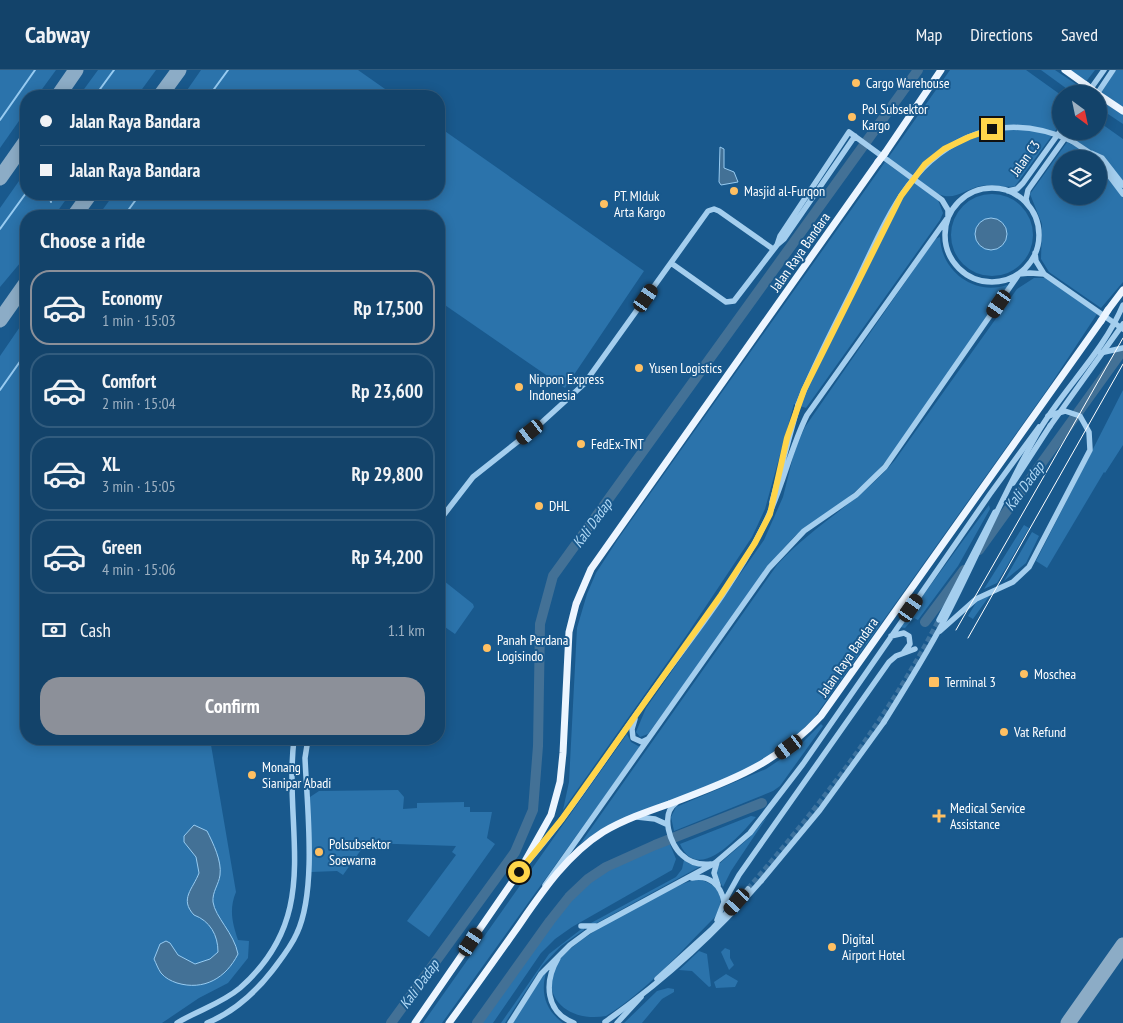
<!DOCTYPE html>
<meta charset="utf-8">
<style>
body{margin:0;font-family:"PT Sans Narrow",sans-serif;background:#204e72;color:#f1f3f6;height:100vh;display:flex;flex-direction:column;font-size:19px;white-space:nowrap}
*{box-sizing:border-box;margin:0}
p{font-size:16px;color:#9db0c1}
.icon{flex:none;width:28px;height:28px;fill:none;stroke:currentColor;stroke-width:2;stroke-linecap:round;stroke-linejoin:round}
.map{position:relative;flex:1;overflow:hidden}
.side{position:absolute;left:20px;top:140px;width:425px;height:535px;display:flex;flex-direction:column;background:#13436a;border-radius:20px;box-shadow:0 2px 12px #0003,0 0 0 1px #325c7e}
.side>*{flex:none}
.banner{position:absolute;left:20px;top:20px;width:425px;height:110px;border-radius:20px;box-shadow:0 2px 12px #0003,0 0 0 1px #325c7e;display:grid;align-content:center;height:110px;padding:0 20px;background:#13436a}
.needle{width:32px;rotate:147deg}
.buttons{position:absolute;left:1052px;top:15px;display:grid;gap:10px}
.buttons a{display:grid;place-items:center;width:55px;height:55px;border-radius:50%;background:#13436a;box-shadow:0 2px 12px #0003,0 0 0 1px #325c7e;font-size:25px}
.end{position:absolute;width:22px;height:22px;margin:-11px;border:6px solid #ffd54a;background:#111;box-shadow:0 0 0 2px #111}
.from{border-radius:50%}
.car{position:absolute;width:15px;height:30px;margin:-15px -8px;border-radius:6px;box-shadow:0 0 4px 1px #0007;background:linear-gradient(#222 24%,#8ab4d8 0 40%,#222 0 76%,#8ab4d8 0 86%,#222 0)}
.banner b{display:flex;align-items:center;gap:18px;height:48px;font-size:19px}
.banner b+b{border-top:1px solid #325c7e}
.banner i{width:12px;height:12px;background:#f1f3f6}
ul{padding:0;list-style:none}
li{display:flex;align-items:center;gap:15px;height:75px;margin:0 10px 8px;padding:0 10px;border:2px solid #325c7e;border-radius:20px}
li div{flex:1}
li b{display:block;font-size:19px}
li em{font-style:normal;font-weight:600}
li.active{border-color:#8c9099}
li>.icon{width:45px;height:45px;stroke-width:1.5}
h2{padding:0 20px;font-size:22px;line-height:60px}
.pay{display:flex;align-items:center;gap:12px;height:55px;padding:0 20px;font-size:19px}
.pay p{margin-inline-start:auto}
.cta{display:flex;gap:10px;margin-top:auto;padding:10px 20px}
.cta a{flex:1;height:58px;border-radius:20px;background:#8c9099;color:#fff;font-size:20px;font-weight:600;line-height:58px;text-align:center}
header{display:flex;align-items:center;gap:30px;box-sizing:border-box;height:70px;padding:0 25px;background:#13436a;border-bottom:1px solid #325c7e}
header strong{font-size:24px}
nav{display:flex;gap:28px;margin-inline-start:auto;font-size:18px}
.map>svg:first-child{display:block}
</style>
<header>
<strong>Cabway</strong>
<nav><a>Map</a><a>Directions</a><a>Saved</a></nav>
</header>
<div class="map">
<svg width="1123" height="953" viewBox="0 0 1123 953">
<rect width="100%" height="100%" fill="#19598d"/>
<path fill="#2b73ab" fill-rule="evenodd" d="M0 0H56L37 26H26V41L0 78Z
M98 0H156L137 26H79Z
M201 0H358L395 26H183Z
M950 0H1026L1061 25V53L1015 116C1004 119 992 113 980 116 964 120 955 131 938 124L888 88Z
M1041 0H1055L1082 18 1078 24H1074Z
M1069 0H1095L1085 13Z
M1116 0H1123V37L1101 23Z
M1100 28 1123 44V54L1099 38Z
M1099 52 1123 69V212L1101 238 1049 202 1041 189 1042 154 1030 124 1075 61H1099ZM1061 89H1099V126H1061Z
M439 57 644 201 565 318 439 231V146H317L312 142 311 146H98L114 124H439Z
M885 92 938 130 943 143 940 150 806 338 794 334 765 439 752 467 686 566 563 740 569 712 577 558 587 524 596 503 618 469Z
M26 101V124H70L54 146H26V186L0 217V138Z
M951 165a41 41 0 1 1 82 0a41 41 0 1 1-82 0Z
M940 167C941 201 974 226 1007 215L1009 218 891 385 875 404 842 433 795 466 782 480 648 664 640 667 636 662 646 638 764 470 783 427 795 379 805 357 935 169Z
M1034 208H1047L1097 244 1049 317 814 648C795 668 773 686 748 699 693 726 631 739 580 774L777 495C813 455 860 432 895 390L1017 219Z
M26 248V669H210L236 822C229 839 232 852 238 870L249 871 248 888 228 913 199 928 162 953H0V286Z
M1123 320V375L1105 403 1104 402 1047 498 1036 491Z
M989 435 990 439 958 496 918 550 914 548 905 558 900 557Z
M1024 455 1029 458 997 513 984 519Z
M1032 462 1039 466 1026 493 1004 511Z
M439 507 473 534 474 537 455 564 439 553Z
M990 525 973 549 968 546 977 531Z
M821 654 823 656 780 716 773 721 674 761 671 747 676 737 766 699 796 679Z
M627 664 631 672 640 677 442 953H423Z
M398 720 404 727 403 739 417 738V733L464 732V737H470V742H492L487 768 495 774 429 867 407 851 456 785 452 782 456 776 366 773 343 805 337 801 311 802 310 727 319 721Z
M751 746 756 747C740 765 698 815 680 774Z
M767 747 731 801 723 817 716 805 719 794 749 768Z
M669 772 676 789 672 800 572 857 555 869 541 883 493 953H479L569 829 589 810 607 798Z
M684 790 690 794 701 796 595 854 591 853 676 807 682 799Z
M697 809C718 813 727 828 715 847 681 881 647 921 606 946 569 953 537 926 558 892 574 867 668 817 697 809Z
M584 857V860L561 876 542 896 505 953H501L549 884Z
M725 878 730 880V888L734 895 729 900 721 882Z
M699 881 707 884 711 916 709 917 692 901 679 900Z
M547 899C540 921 544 939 563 953H513Z
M726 904 738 911 735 917 716 918 714 912Z
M668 918 674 919V922L662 929 642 953H624L657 921Z"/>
<path fill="#437196" stroke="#97cbf1" d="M720 77 724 79V98L734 102 738 112 721 115 719 112Z
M975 164a16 16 0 1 1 32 0a16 16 0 1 1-32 0Z
M194 755 207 761C213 773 222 791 220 805 219 814 212 822 213 832 215 847 234 863 238 884 226 908 204 921 177 913 171 911 165 908 161 903 158 899 156 893 154 889L160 874 166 871 170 873 178 885 195 894 210 889 218 882C218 865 210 851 194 845 179 829 193 819 199 803L196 787 184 772V766Z"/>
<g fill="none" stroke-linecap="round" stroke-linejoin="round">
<path stroke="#97cbf1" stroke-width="2" d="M95 26 114 0
M209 26 228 0
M0 50 35 0
M49 124 51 132
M124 146 140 124
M0 159 26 123
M0 320 26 283"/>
<path stroke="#437196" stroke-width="10" d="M979 480 1123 280
M925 552 964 500
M391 953 515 782 533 740 538 676 540 554 553 506 918 0
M477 953 550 851 569 827 588 809 606 797 655 775 762 733"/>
<path stroke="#8cacc6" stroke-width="15" d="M58 26 76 0
M160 26 179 0
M0 108 26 71
M74 146 90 124
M0 250 26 213
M1068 953 1123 875"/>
<path stroke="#3c729e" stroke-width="5.5" stroke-dasharray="5.5 3" stroke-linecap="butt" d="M748 819C820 736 889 648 939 550"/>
<path stroke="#a4ceee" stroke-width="5.5" d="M1087 24 1104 0
M1097 24 1113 0
M1072 71 1093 85
M1091 83 1102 88 1123 115
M1099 92 1123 124
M945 165a47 47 0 1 1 94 0a47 47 0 1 1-94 0Z
M1008 121 1017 119 1023 113 1061 60
M1028 135 1026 129 1028 120 1070 61
M1035 183 1036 191 1044 204
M671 193 726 232 734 231 777 175 784 169 855 66
M1019 204 1030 203 1044 204 1123 259
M1100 283 1123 278
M1013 413 1050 356
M772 432 798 335
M439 451 473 407 540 354 584 314 708 141 714 139 719 141 773 179
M939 550 995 442
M940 561 976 529 1013 512 1029 497 1090 380 1089 362 1080 346 1065 341 1048 346
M891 566 904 563 909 566 910 574 904 582
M635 649 632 659 633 668 642 672 648 669
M676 733C660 744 670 775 682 785 690 793 701 795 711 794
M637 747 655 749 666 754
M717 792 714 803 718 815
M525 795C568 746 604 689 642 636 683 578 731 521 763 457 782 421 789 381 807 345L948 147V140L942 130 849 62 780 166 777 175
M692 808C709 804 721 815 724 832L717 850
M761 811 820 740 884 652
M545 815 769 498 804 461 856 425 885 397 1019 204
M724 832 739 805 889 592 896 586 915 579
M581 856H596
M558 888C544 912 545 942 574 953
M657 909 712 859 748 819
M177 953C198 940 221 934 240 918 324 844 283 763 294 669
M207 953C234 942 254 924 272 901 281 889 291 877 297 863 317 820 307 736 305 688L308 669
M510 953 541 904 570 875 589 861 715 793 750 763 803 694 990 424 1039 357
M617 953 641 927"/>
<path stroke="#ecf5ff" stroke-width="7" d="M1065 0 1086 15
M1099 25 1123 41
M885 83 941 0
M1108 240 1123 220
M415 953 519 802 551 745 560 712 563 683 569 562 576 534 591 499 878 92
M449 953C471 923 493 892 515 861 540 825 565 786 603 762 623 750 646 742 669 734 728 712 777 694 821 646L1101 251"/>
<path stroke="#fff" stroke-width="1" d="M956 560 1123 268
M968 568 1123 294"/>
<path stroke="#a4ceee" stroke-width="5.5" d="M798 335C814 294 835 255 855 215 885 154 907 89 976 64 1009 52 1041 57 1072 71
M1050 356 1123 254
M884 652C907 615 930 579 949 541 979 482 1004 422 1037 364 1062 320 1103 283 1123 235
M605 952C662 912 715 864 761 811"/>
<path stroke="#ecf5ff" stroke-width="7" d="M1086 15 1098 24
M878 92 885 83
M1101 251 1108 240"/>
</g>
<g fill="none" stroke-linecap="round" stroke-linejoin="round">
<path stroke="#ffd54a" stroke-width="6" d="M519 802 562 749 721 525 755 473 770 444 787 368 804 320 901 126 925 94 944 79 969 67 992 59"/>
</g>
<g fill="#ffc062" stroke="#19598d" stroke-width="2">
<circle cx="856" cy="13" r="5"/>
<circle cx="852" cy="47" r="5"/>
<circle cx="734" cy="121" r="5"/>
<circle cx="604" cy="134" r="5"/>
<circle cx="639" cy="298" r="5"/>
<circle cx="519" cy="317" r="5"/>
<circle cx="581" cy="374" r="5"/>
<circle cx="539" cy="436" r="5"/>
<circle cx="487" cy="578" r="5"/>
<circle cx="1024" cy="604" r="5"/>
<rect x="928" y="606" width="12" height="12" rx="2.5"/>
<circle cx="1004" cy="662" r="5"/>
<circle cx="252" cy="705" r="5"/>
<path d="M936.5 738.5h5v5h5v5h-5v5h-5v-5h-5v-5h5z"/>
<circle cx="319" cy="782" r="5"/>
<circle cx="832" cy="877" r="5"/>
</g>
<g text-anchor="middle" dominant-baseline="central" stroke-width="4" stroke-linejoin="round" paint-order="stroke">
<g font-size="14" fill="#fff" stroke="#19598d" text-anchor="start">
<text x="866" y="13">Cargo Warehouse</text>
<text x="862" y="39">Pol Subsektor<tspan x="862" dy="16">Kargo</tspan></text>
<text x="744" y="121">Masjid al-Furqon</text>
<text x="614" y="126">PT. MIduk<tspan x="614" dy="16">Arta Kargo</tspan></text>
<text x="649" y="298">Yusen Logistics</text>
<text x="529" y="309">Nippon Express<tspan x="529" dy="16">Indonesia</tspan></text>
<text x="591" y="374">FedEx-TNT</text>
<text x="549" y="436">DHL</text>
<text x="497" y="570">Panah Perdana<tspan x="497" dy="16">Logisindo</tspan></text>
<text x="1034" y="604">Moschea</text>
<text x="945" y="612">Terminal 3</text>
<text x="1014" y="662">Vat Refund</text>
<text x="262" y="697">Monang<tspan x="262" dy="16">Sianipar Abadi</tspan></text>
<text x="950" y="738">Medical Service<tspan x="950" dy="16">Assistance</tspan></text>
<text x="329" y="774">Polsubsektor<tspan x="329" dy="16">Soewarna</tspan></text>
<text x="842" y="869">Digital<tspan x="842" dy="16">Airport Hotel</tspan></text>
</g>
<g font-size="14" fill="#fff" stroke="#19598d">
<text transform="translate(1025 88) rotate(-54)">Jalan C3</text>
<text transform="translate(800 182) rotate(-55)">Jalan Raya Bandara</text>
<text transform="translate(848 587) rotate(-55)">Jalan Raya Bandara</text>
</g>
<g font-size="15" font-style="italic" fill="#b0d8f5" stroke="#19598d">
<text transform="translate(1024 416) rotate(-54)">Kali Dadap</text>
<text transform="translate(592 453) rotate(-54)">Kali Dadap</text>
<text transform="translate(419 914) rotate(-54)">Kali Dadap</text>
</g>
</g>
</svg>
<div class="buttons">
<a><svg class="needle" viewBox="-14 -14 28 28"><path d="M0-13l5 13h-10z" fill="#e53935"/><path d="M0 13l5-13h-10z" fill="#9db0c1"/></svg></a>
<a><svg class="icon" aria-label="layers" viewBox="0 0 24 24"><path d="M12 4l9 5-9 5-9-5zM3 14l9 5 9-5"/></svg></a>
</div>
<i class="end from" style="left:519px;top:802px"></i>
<i class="end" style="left:992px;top:59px"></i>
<i class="car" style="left:646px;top:228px;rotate:35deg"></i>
<i class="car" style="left:999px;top:234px;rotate:215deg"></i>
<i class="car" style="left:530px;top:362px;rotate:232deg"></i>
<i class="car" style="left:911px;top:538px;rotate:35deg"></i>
<i class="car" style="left:789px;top:677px;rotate:234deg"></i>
<i class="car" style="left:737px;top:832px;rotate:222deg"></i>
<i class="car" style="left:471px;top:872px;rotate:34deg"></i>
<div class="banner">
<b><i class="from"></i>Jalan Raya Bandara</b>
<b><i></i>Jalan Raya Bandara</b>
</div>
<section class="side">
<h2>Choose a ride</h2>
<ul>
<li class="active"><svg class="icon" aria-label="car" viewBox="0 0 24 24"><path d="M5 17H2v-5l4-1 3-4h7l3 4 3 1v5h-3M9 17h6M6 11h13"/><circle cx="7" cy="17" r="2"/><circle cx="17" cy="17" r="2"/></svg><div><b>Economy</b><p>1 min · 15:03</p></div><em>Rp 17,500</em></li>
<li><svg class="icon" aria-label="car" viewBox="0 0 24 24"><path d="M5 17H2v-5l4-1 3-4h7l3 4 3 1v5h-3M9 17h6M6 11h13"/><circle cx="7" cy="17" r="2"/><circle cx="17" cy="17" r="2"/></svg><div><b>Comfort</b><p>2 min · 15:04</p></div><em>Rp 23,600</em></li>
<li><svg class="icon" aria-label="car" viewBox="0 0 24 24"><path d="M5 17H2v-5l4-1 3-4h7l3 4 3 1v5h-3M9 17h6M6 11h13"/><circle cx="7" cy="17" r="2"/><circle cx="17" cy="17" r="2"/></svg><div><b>XL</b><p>3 min · 15:05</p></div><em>Rp 29,800</em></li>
<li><svg class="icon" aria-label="car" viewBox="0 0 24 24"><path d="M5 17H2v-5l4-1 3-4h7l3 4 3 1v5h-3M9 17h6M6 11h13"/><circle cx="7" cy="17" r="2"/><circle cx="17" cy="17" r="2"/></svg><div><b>Green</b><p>4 min · 15:06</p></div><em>Rp 34,200</em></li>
</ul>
<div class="pay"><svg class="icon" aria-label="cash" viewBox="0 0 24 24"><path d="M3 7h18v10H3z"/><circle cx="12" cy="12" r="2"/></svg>Cash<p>1.1 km</p></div>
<div class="cta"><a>Confirm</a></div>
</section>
</div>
